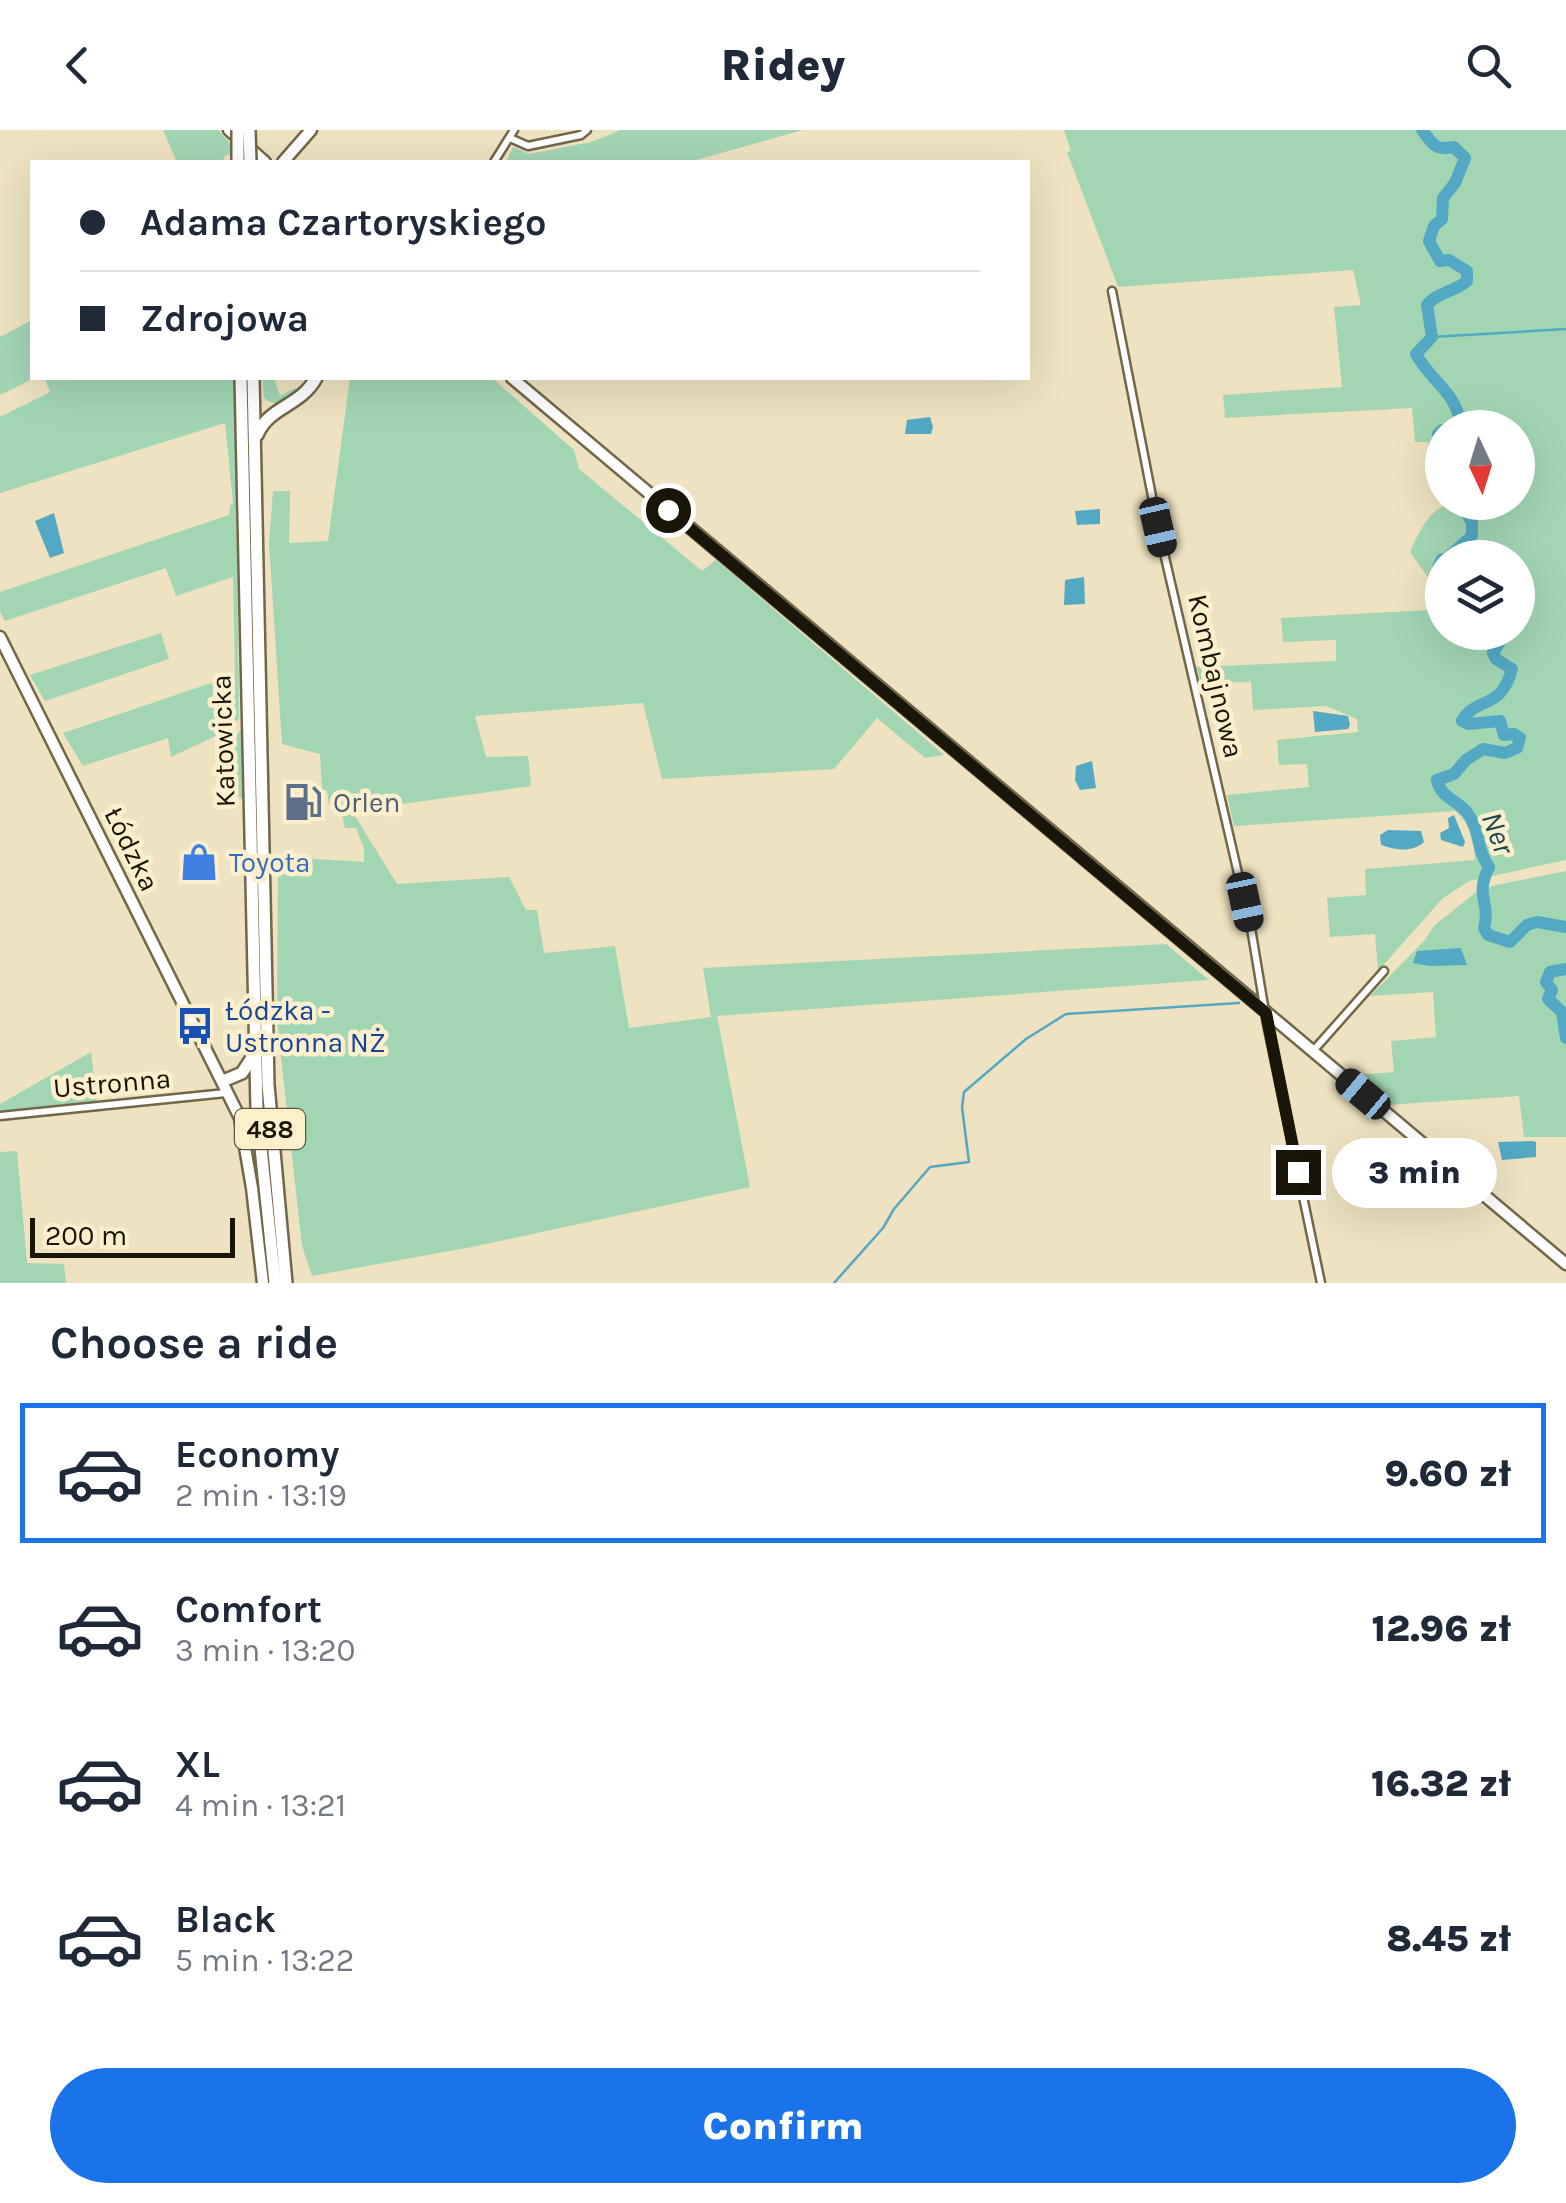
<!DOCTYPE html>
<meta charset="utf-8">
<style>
body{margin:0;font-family:Karla,sans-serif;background:#f6f6f7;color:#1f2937;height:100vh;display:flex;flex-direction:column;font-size:38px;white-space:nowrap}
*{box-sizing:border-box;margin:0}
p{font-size:32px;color:#747a83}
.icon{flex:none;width:55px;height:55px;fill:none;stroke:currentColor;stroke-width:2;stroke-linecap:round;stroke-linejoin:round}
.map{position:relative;height:1153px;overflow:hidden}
.drawer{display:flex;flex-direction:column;background:#fff;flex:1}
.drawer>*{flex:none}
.hud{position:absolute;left:30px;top:30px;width:1000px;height:220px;border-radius:0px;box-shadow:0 10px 40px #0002;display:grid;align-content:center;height:220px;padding:0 50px;background:#fff}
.needle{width:65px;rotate:176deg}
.controls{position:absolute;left:1425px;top:280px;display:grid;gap:20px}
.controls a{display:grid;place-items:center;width:110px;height:110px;border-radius:50%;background:#fff;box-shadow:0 10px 40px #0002;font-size:50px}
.scale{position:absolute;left:30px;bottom:25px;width:205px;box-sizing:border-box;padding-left:10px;border:5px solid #191508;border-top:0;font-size:28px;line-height:35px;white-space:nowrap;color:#191508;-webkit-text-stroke:8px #fbefcc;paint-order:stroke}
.end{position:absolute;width:45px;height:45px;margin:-22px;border:12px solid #191508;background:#fff;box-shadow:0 0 0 5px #fff}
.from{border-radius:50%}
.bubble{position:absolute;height:70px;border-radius:35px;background:#fff;box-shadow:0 10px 40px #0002;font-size:32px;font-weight:800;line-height:70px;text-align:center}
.car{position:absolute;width:30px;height:60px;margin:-30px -15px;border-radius:12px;box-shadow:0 0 8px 2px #0007;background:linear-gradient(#222 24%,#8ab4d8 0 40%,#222 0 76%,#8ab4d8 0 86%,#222 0)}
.hud b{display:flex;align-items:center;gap:35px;height:95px;font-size:38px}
.hud b+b{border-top:2px solid #e0e1e3}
.hud i{width:25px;height:25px;background:#1f2937}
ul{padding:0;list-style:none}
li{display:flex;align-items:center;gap:30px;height:140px;margin:0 20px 15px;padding:0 30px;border:5px solid transparent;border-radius:0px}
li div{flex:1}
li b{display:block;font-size:38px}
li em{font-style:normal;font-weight:800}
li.selected{border-color:#1a73e8}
li>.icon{width:90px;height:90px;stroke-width:1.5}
h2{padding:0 50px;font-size:45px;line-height:120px}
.cta{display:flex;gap:20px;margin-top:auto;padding:20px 50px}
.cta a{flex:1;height:115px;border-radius:60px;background:#1a73e8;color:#fff;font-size:40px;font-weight:800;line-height:115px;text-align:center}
header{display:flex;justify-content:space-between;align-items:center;height:130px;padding:0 50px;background:#fff;font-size:45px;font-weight:800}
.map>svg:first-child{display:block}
</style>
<header><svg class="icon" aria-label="back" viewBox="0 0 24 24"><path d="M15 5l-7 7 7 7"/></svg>Ridey<svg class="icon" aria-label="search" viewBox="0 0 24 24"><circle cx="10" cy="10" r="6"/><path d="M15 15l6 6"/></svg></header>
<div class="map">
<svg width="1566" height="1153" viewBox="0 0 1566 1153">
<rect width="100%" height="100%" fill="#eee2c0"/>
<path fill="#a2d6b3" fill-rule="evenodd" d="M163 0H218L230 13 231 24 225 26 222 32H177Z
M621 0H803L689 32H506L513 17 529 24 591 12Z
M1064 0H1566V730L1469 751 1442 769 1378 841 1375 804 1330 807 1327 768 1366 765 1365 739 1475 730C1474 709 1471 695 1455 681L1234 696 1227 665 1309 657 1307 634 1279 635 1277 610 1358 602 1357 589 1326 576 1253 580 1251 552 1201 553 1196 537 1336 531V510L1283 512 1281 488 1429 480 1427 446 1410 422C1437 358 1455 373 1518 372V298H1442V337L1427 312H1415L1412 278 1225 288 1223 265 1342 257 1334 177 1361 175 1353 140 1118 157 1067 22 1071 21ZM1442 428H1518V502H1442Z
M32 190 35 248 0 265V207Z
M44 248H235L239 588 233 598 171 627 168 608 83 636 63 603 235 545 233 447 176 466 166 438 5 491 0 482V462L229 385 230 375 233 373 225 293 0 363V287L50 262Z
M262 248H274L280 266 295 258 302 262C288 269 277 280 264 268Z
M350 248H492L574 320 579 339 702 441 716 430 944 625 925 628 877 588 834 639 662 649 643 573 475 586 486 627 528 626 531 656 352 681 397 754 509 747 526 780H537L544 823 615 816 629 898 711 887 703 838 1166 814 1209 850 717 886 750 1057 472 1117 312 1146 302 1116 277 891 278 745 301 728 364 732V718L356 698H345L340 676 329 675 327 661 322 659 320 624 282 614 269 413 273 361H290L289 413 328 411Z
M161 503 169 529 45 571 30 545Z
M242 599 244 671C225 655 221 640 226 615Z
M1566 741V1007H1524L1519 966 1387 975 1354 945 1394 942 1391 911 1436 907 1433 862 1370 866 1424 811 1435 795 1475 763 1492 756Z
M91 922 97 972 0 981V974Z
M17 1021 27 1133 64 1134 66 1153H0V1022Z"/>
<path fill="#53a8c3" d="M930 287 933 297 931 304H905L907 290Z
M1100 379V394L1077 395 1075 381Z
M54 383 64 423 50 428 35 391Z
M1084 447 1085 474 1064 475 1065 450Z
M1313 581 1348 586 1350 595 1348 599 1315 602Z
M1092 631 1096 658 1080 660 1075 650 1076 636Z
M1454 685 1465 712 1463 717 1441 710 1440 703 1449 698 1448 688Z
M1388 700 1421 701 1424 712C1412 723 1396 720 1381 715L1380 705Z
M1461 818 1467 835 1429 836 1413 833 1417 821Z
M1532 1011 1536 1012V1027L1502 1030 1498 1012Z"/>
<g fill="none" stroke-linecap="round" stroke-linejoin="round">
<path stroke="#53a8c3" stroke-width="2.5" d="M1432 207 1566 199
M834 1153 883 1098 894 1079 930 1037 969 1032 962 977 964 962 1026 909 1066 884 1239 873"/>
<path stroke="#53a8c3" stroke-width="12" d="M1422 0C1433 14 1434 21 1454 17L1465 28 1455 53 1443 68 1442 89 1434 96 1429 111 1440 131 1449 130 1467 141V151C1455 162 1437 162 1427 175L1432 207 1416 224C1430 250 1455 262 1460 291L1448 298
M1442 300 1438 304 1442 320
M1447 428 1472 406V393L1461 372
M1442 429 1438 438 1442 441
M1506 502 1493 523 1496 529 1512 539C1501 581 1476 566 1462 591L1468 594 1500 591 1504 605 1514 604 1520 608 1517 618 1505 623 1483 619 1466 630 1454 644 1437 650C1441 669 1459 670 1469 685 1480 702 1477 722 1489 737 1474 768 1491 770 1484 798L1488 805 1510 812 1527 795 1537 792 1566 797
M1566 839 1550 842 1546 852 1552 860 1548 869 1562 882 1566 908"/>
<g stroke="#726748" stroke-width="11">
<path id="street" d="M510 8 528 16 581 5 587 0
M494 32 514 0
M1112 161 1158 397 1252 804 1267 894 1321 1153
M1313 921 1384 841
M0 986 226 963"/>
</g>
<g stroke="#726748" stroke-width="15">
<path id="secondary" d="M229 0 265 32
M283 32 311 0
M512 248 1566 1134
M0 507 240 988 252 1058 263 1153"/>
</g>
<g stroke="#726748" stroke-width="16">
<path id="primary" d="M241 248 257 979 275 1153
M253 248 268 955 286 1153
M257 305C269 276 300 277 316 248
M223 951 242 943 253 926"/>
</g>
<use href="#street" stroke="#fff" stroke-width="6"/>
<use href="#secondary" stroke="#fff" stroke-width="10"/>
<use href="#primary" stroke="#fff" stroke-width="11"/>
<g stroke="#726748" stroke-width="16" stroke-linecap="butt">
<path id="primary-bridge" d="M238 0V32
M249 0 250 32"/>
</g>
<use href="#primary-bridge" stroke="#fff" stroke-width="11"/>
</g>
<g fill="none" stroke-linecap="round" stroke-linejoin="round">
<path stroke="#191508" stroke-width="12" d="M668 380 1266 883 1298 1042"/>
</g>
<defs>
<g id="fuel-bare" transform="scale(3)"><path d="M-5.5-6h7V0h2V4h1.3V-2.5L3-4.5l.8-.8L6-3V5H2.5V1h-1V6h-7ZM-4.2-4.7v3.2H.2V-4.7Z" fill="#5c6f8a" stroke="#fbefcc" stroke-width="2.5" paint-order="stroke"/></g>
<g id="shop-bare" transform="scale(3)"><path d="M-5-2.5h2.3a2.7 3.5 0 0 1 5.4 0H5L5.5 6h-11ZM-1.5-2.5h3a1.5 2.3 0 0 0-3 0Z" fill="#3f7fe0" stroke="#fbefcc" stroke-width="2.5" paint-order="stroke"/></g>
<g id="bus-bare" transform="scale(3)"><path d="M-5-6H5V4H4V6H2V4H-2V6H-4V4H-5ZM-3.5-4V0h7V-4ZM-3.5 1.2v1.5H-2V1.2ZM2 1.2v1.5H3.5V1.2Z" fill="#1a4fb4" stroke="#fbefcc" stroke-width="2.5" paint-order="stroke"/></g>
</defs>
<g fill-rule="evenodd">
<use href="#fuel-bare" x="303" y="672"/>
<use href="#shop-bare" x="199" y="732"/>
<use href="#bus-bare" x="195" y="896"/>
</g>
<g text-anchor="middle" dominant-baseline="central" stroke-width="9" stroke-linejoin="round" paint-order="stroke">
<rect fill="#fbefcc" stroke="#5d5643" stroke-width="2.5" x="235" y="979" width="70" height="40" rx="8"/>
<g font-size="25" font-weight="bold" fill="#191508">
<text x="270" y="999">488</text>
</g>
<g font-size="28" fill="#191508" stroke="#fbefcc">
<text transform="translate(1216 546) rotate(77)">Kombajnowa</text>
<text transform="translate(223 611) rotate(-92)">Katowicka</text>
<text transform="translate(132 719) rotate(64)">Łódzka</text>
<text transform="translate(112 953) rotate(-5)">Ustronna</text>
</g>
<g font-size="28" fill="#4e5e75" stroke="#fbefcc" text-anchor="start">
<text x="333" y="672">Orlen</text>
</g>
<g font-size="28" fill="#366cbe" stroke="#fbefcc" text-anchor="start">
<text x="229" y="732">Toyota</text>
</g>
<g font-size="28" fill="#164399" stroke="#fbefcc" text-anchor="start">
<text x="225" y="880">Łódzka -<tspan x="225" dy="32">Ustronna NŻ</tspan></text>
</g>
<g font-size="30" font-style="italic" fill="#1f4552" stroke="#fbefcc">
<text transform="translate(1498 703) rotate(70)">Ner</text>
</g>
</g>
</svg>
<div class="controls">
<a><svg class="needle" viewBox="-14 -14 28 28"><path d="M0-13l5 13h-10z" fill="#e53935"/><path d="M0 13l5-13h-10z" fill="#747a83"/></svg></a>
<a><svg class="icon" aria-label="layers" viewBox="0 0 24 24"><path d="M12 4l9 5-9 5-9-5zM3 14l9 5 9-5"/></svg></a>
</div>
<div class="scale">200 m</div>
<i class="end from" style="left:668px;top:380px"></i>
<i class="end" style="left:1298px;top:1042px"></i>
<div class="bubble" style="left:1332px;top:1008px;width:165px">3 min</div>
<i class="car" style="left:1158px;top:397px;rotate:167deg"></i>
<i class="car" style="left:1245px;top:772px;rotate:168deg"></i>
<i class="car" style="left:1363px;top:964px;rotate:310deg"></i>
<div class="hud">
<b><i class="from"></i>Adama Czartoryskiego</b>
<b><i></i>Zdrojowa</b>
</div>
</div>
<section class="drawer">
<h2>Choose a ride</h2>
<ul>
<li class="selected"><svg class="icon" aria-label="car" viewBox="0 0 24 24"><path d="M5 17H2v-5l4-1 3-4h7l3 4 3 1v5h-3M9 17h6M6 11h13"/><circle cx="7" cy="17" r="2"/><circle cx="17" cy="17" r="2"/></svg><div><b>Economy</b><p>2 min · 13:19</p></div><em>9.60 zł</em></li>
<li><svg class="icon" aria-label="car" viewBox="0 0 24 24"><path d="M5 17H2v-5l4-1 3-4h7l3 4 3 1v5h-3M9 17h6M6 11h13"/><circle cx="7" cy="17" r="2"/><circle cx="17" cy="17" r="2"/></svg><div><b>Comfort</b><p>3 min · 13:20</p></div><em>12.96 zł</em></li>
<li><svg class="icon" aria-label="car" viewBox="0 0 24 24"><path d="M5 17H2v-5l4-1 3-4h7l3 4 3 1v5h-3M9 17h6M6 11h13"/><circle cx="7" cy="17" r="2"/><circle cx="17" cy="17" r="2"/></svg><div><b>XL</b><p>4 min · 13:21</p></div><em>16.32 zł</em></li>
<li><svg class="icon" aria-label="car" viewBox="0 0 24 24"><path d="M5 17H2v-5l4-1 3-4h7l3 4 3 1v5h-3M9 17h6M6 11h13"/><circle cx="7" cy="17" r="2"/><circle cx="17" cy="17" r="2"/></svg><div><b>Black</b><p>5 min · 13:22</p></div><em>8.45 zł</em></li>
</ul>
<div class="cta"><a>Confirm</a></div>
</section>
